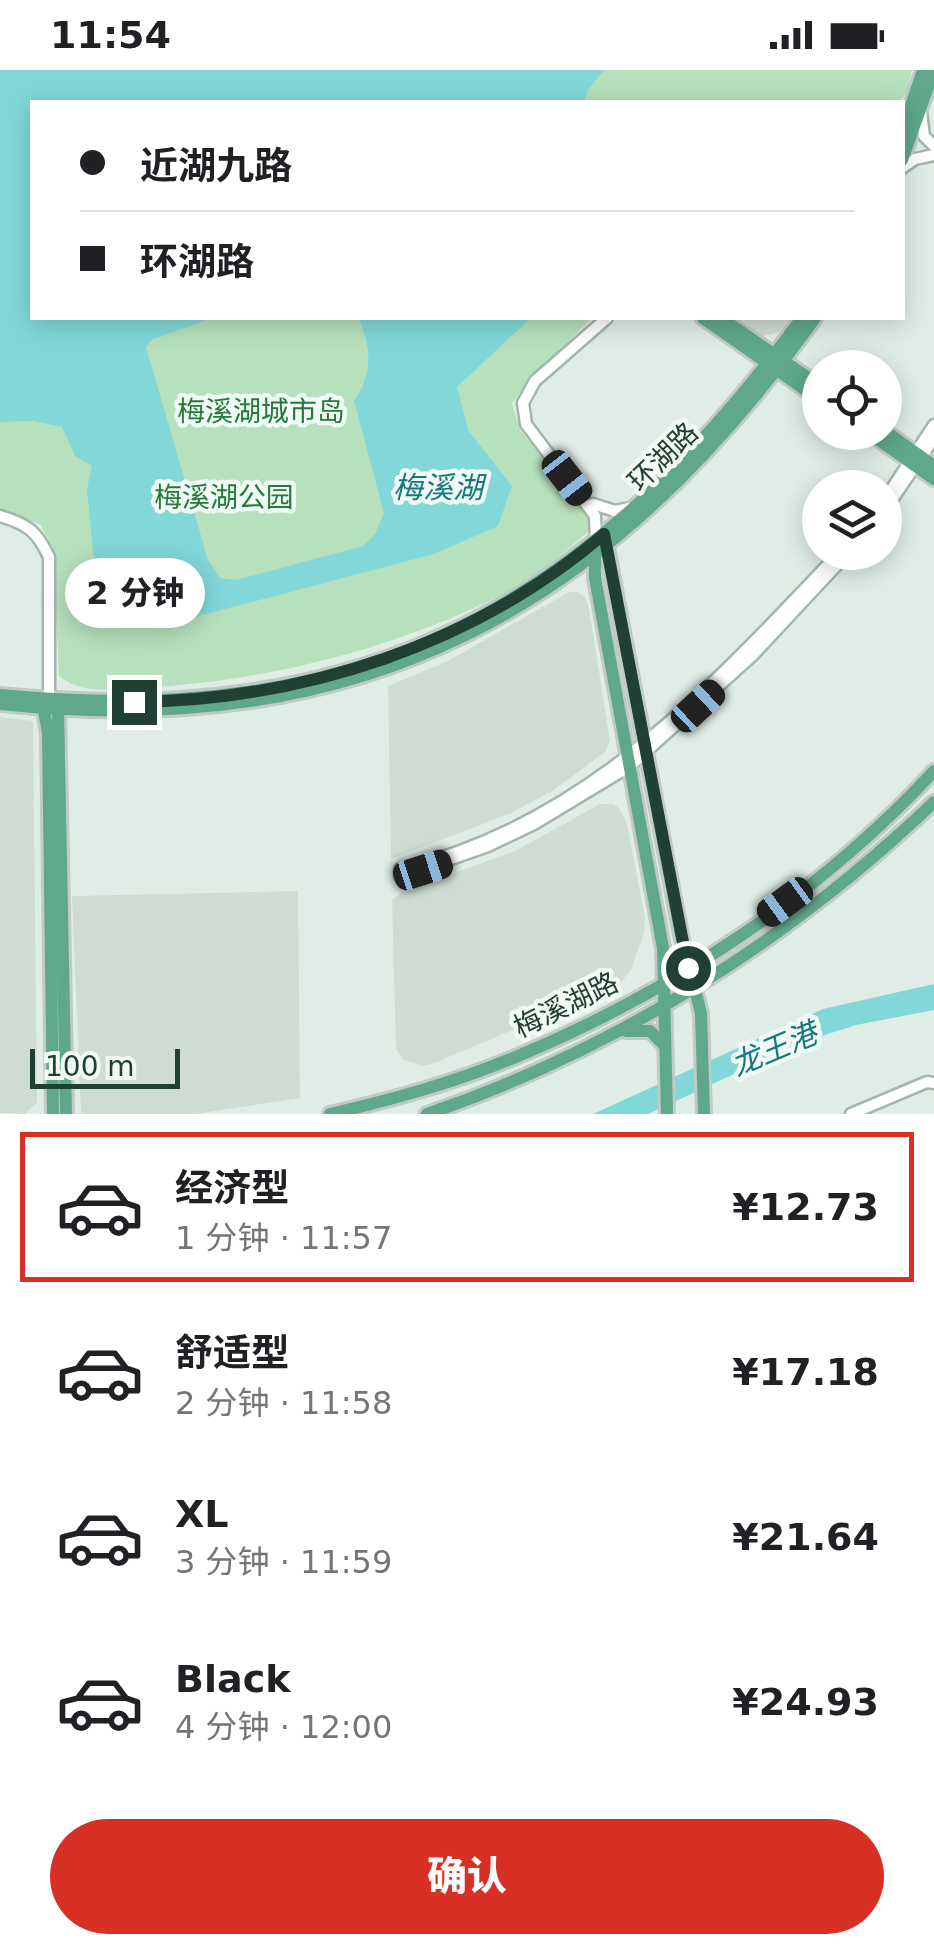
<!DOCTYPE html>
<html lang="zh">
<meta charset="utf-8">
<style>
body{margin:0;font-family:"DejaVu Sans","Noto Sans SC",sans-serif;background:#f2f2f2;color:#202124;height:100vh;display:flex;flex-direction:column;font-size:38px;white-space:nowrap}
*{box-sizing:border-box;margin:0}
p{font-size:32px;color:#757577}
.icon{flex:none;width:55px;height:55px;fill:none;stroke:currentColor;stroke-width:2;stroke-linecap:round;stroke-linejoin:round}
.map{position:relative;height:1044px;overflow:hidden}
.sheet{display:flex;flex-direction:column;background:#fff;flex:1}
.sheet>*{flex:none}
.banner{position:absolute;left:30px;top:30px;width:875px;height:220px;border-radius:0px;box-shadow:0 5px 25px #0003;display:grid;align-content:center;height:220px;padding:0 50px;background:#fff}
.controls{position:absolute;left:802px;top:280px;display:grid;gap:20px}
.controls a{display:grid;place-items:center;width:100px;height:100px;border-radius:50%;background:#fff;box-shadow:0 5px 25px #0003;font-size:50px}
.scale{position:absolute;left:30px;bottom:25px;width:150px;box-sizing:border-box;padding-left:10px;border:5px solid #1f4032;border-top:0;font-size:28px;line-height:35px;white-space:nowrap;color:#1f4032;-webkit-text-stroke:8px #f1f9f4;paint-order:stroke}
.end{position:absolute;width:45px;height:45px;margin:-22px;border:12px solid #1f4032;background:#fff;box-shadow:0 0 0 5px #fff}
.from{border-radius:50%}
.bubble{position:absolute;height:70px;border-radius:35px;background:#fff;box-shadow:0 5px 25px #0003;font-size:32px;font-weight:800;line-height:70px;text-align:center}
.car{position:absolute;width:30px;height:60px;margin:-30px -15px;border-radius:12px;box-shadow:0 0 8px 2px #0007;background:linear-gradient(#222 24%,#8ab4d8 0 40%,#222 0 76%,#8ab4d8 0 86%,#222 0)}
.banner b{display:flex;align-items:center;gap:35px;height:95px;font-size:38px}
.banner b+b{border-top:2px solid #e0e0e0}
.banner i{width:25px;height:25px;background:#202124}
ul{padding:18px 0 0;list-style:none}
li{display:flex;align-items:center;gap:30px;height:150px;margin:0 20px 15px;padding:0 30px;border:5px solid transparent;border-radius:0px}
li div{flex:1}
li b{display:block;font-size:38px}
li em{font-style:normal;font-weight:800}
li.on{border-color:#d93025}
li>.icon{width:90px;height:90px;stroke-width:1.5}
.button{display:flex;gap:20px;margin-top:auto;padding:20px 50px}
.button a{flex:1;height:115px;border-radius:60px;background:#d93025;color:#fff;font-size:40px;font-weight:800;line-height:115px;text-align:center}
.status{display:flex;justify-content:space-between;align-items:center;height:70px;padding:0 50px;background:#fff;direction:ltr}
.status svg{height:28px;fill:currentColor}
.map>svg:first-child{display:block}
</style>
<div class="status"><b>11:54</b><svg viewBox="0 0 49 12"><path d="M0 12V9h3v3zM5 12V6h3v6zM10 12V3h3v9zM15 12V0h3v12zM26 1h20v11H26zM47 4h2v5h-2z"/></svg></div>
<div class="map">
<svg width="934" height="1044" viewBox="0 0 934 1044">
<rect width="100%" height="100%" fill="#e0ede6"/>
<path fill="#ceddd4" d="M731 248H791L779 262 762 266Z
M569 522H578L585 527 589 539 610 671 605 682 554 720 511 743 391 789 388 616 448 591Z
M0 647 33 651 37 1032 25 1044 0 1043Z
M600 734H613L619 738 627 754 645 848 644 863 631 899 619 915 432 994 422 996 402 989 396 978 392 830 401 823 515 781Z
M298 821 300 1028 195 1044H81L72 826Z"/>
<path fill="#b7e1bc" d="M0 0H912L907 22 900 32H32V248H592L546 293 512 333 520 360 589 443V461C566 480 542 503 516 517 405 577 265 612 140 618 111 619 82 625 59 606L53 478 40 454 0 443Z"/>
<path fill="#82d8d9" d="M0 0H604L588 20 584 32H32V248H213L153 269 146 277 208 490 220 508 236 510 363 476 375 464 384 443 354 331C373 304 372 277 358 248H531L457 317 468 360 512 416 498 456 434 484 191 548 122 547 97 524 87 419 92 396 75 386 62 357 33 351 0 352Z
M934 914V940L856 955 803 972 648 1044H593L823 939Z"/>
<g fill="none" stroke-linecap="round" stroke-linejoin="round">
<g stroke="#a2b6ac" stroke-width="15">
<path id="minor" d="M921 42 924 66 934 76
M902 98 915 89 934 85
M885 429 934 355
M593 434 615 441 630 438
M885 440 934 368
M0 446C27 454 37 461 49 487V630
M596 471 595 446 526 354 523 333 535 311 607 248
M840 482C715 614 585 757 400 799V807L488 776 534 754 630 696 753 585 849 482
M851 1044 927 1012 934 1013"/>
</g>
<g stroke="#c0cac6" stroke-width="18">
<path id="major" d="M902 63 923 0
M902 90 934 0
M703 248 820 330
M721 248 820 316
M885 361 934 396
M868 362 934 409
M606 472 681 865 701 943 704 1044
M595 483V508L663 878 667 1044
M0 625C366 660 587 538 802 248
M42 631 48 662 53 1044
M0 634C364 672 605 541 815 248
M53 634 58 639 66 1044
M626 961H650L664 975
M330 1044C394 1029 457 1012 518 986 672 922 821 823 934 701
M427 1044C617 979 790 870 934 732"/>
</g>
<use href="#minor" stroke="#fff" stroke-width="10"/>
<use href="#major" stroke="#60a88b" stroke-width="12"/>
</g>
<g fill="none" stroke-linecap="round" stroke-linejoin="round">
<path stroke="#1f4032" stroke-width="12" d="M134 632C304 630 474 575 604 464L688 898"/>
</g>
<g text-anchor="middle" dominant-baseline="central" stroke-width="9" stroke-linejoin="round" paint-order="stroke">
<g font-size="28" fill="#247b39" stroke="#f1f9f4">
<text x="261" y="341">梅溪湖城市岛</text>
<text x="224" y="427">梅溪湖公园</text>
</g>
<g font-size="28" fill="#1f4032" stroke="#f1f9f4">
<text transform="translate(663 387) rotate(-44)">环湖路</text>
<text transform="translate(566 935) rotate(-26)">梅溪湖路</text>
</g>
<g font-size="30" font-style="italic" fill="#127a7d" stroke="#f1f9f4">
<text x="438" y="417">梅溪湖</text>
<text transform="translate(774 979) rotate(-23)">龙王港</text>
</g>
</g>
</svg>
<div class="controls">
<a><svg class="icon" aria-label="locate" viewBox="0 0 24 24"><circle cx="12" cy="12" r="6"/><path d="M12 2v4M12 18v4M2 12h4M18 12h4"/></svg></a>
<a><svg class="icon" aria-label="layers" viewBox="0 0 24 24"><path d="M12 4l9 5-9 5-9-5zM3 14l9 5 9-5"/></svg></a>
</div>
<div class="scale">100 m</div>
<i class="end from" style="left:688px;top:898px"></i>
<i class="end" style="left:134px;top:632px"></i>
<div class="bubble" style="left:65px;top:488px;width:140px">2 分钟</div>
<i class="car" style="left:567px;top:408px;rotate:142deg"></i>
<i class="car" style="left:698px;top:636px;rotate:47deg"></i>
<i class="car" style="left:423px;top:800px;rotate:72deg"></i>
<i class="car" style="left:785px;top:832px;rotate:234deg"></i>
<div class="banner">
<b><i class="from"></i>近湖九路</b>
<b><i></i>环湖路</b>
</div>
</div>
<section class="sheet">
<ul>
<li class="on"><svg class="icon" aria-label="car" viewBox="0 0 24 24"><path d="M5 17H2v-5l4-1 3-4h7l3 4 3 1v5h-3M9 17h6M6 11h13"/><circle cx="7" cy="17" r="2"/><circle cx="17" cy="17" r="2"/></svg><div><b>经济型</b><p>1 分钟 · 11:57</p></div><em>¥12.73</em></li>
<li><svg class="icon" aria-label="car" viewBox="0 0 24 24"><path d="M5 17H2v-5l4-1 3-4h7l3 4 3 1v5h-3M9 17h6M6 11h13"/><circle cx="7" cy="17" r="2"/><circle cx="17" cy="17" r="2"/></svg><div><b>舒适型</b><p>2 分钟 · 11:58</p></div><em>¥17.18</em></li>
<li><svg class="icon" aria-label="car" viewBox="0 0 24 24"><path d="M5 17H2v-5l4-1 3-4h7l3 4 3 1v5h-3M9 17h6M6 11h13"/><circle cx="7" cy="17" r="2"/><circle cx="17" cy="17" r="2"/></svg><div><b>XL</b><p>3 分钟 · 11:59</p></div><em>¥21.64</em></li>
<li><svg class="icon" aria-label="car" viewBox="0 0 24 24"><path d="M5 17H2v-5l4-1 3-4h7l3 4 3 1v5h-3M9 17h6M6 11h13"/><circle cx="7" cy="17" r="2"/><circle cx="17" cy="17" r="2"/></svg><div><b>Black</b><p>4 分钟 · 12:00</p></div><em>¥24.93</em></li>
</ul>
<div class="button"><a>确认</a></div>
</section>
